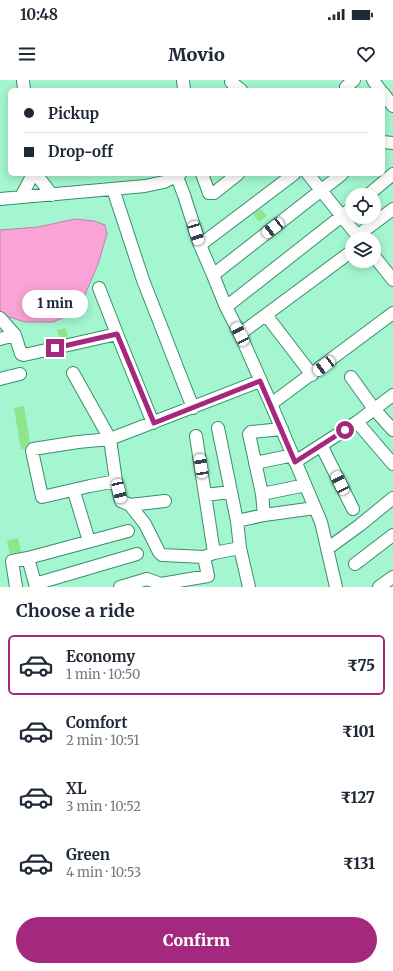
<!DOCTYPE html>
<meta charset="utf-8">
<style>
body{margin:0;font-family:Merriweather,serif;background:#f6f6f7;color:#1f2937;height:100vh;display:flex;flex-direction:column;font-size:15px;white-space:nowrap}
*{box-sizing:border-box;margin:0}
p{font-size:13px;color:#747a83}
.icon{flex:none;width:22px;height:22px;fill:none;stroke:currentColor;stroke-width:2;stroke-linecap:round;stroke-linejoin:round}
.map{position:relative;height:507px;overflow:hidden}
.side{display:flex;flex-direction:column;background:#fff;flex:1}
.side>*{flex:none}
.guide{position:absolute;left:8px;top:8px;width:377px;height:88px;border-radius:6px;box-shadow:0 2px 10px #0003;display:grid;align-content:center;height:88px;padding:0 16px;background:#fff}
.buttons{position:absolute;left:345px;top:108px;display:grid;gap:8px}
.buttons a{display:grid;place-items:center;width:36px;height:36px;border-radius:50%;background:#fff;box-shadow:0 2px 10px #0003;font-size:20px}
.end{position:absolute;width:18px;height:18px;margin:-9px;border:5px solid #a4287d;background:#fff;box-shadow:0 0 0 2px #fff}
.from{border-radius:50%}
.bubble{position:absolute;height:28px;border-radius:14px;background:#fff;box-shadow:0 2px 10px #0003;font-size:13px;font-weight:800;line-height:28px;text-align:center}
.car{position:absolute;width:12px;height:24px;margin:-12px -6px;border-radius:5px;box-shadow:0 0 3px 1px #0007;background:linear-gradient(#fff 24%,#345 0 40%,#fff 0 76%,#345 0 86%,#fff 0)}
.guide b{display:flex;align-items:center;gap:14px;height:38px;font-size:15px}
.guide b+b{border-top:1px solid #e0e1e3}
.guide i{width:10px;height:10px;background:#1f2937}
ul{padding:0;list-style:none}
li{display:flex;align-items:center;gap:12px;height:60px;margin:0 8px 6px;padding:0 8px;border:2px solid transparent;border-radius:6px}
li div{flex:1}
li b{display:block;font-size:15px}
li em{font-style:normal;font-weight:800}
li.on{border-color:#a4287d}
li>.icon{width:36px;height:36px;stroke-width:1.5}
h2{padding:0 16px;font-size:18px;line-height:48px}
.action{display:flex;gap:8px;margin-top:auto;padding:8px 16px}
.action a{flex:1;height:46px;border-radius:24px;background:#a4287d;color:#fff;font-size:16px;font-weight:800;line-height:46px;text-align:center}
.status{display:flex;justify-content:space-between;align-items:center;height:28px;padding:0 20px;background:#fff;direction:ltr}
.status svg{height:11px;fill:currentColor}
header{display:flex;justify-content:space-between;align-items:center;height:52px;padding:0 16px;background:#fff;font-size:18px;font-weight:800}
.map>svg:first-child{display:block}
</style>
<div class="status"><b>10:48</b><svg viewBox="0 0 49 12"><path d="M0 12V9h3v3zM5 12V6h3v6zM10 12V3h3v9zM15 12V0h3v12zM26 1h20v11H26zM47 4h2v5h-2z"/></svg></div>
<header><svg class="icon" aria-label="menu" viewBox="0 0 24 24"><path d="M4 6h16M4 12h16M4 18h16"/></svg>Movio<svg class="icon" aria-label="heart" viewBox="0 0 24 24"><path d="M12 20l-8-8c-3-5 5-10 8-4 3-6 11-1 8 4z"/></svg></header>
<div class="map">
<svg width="393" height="507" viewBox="0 0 393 507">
<rect width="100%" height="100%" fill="#a3f6cf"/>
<path fill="#faa3d6" stroke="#b986a5" d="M75 139 94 141 105 145 107 154 98 184 84 217 67 236 53 242H25L0 234V150L38 147Z"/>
<path fill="#8de68b" d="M261 129 267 136 259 142 253 134Z
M66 248 68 257 60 259 57 250Z
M24 326 30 362 26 365 25 369 21 370 14 328Z
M18 458 21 472 10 474 7 461Z"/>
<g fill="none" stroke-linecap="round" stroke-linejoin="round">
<g stroke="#3a8e6c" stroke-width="14">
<path id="minor" d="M23 0 24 10
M183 0 184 10
M373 0 380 10
M231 2 241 10
M346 7 354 0
M383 13 393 26
M383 62 393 63
M36 94 52 115
M202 94 209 113H214L238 94
M308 94 360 159
M177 97 184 115 200 165 213 195 226 227 240 254 271 324 321 442 336 507
M113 109 143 200 193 328
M368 115 393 94
M21 117 33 94
M0 119 145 106 164 102 180 94
M357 156 393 129
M200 165 294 94
M374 176 393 200
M213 195 342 94
M99 208 117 254
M226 227 352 128
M266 235 312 295
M0 238 15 255
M240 254 352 171
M0 259 15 255 21 274 24 275 117 254 153 343
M73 293 110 359 116 401 90 406 42 417 32 371 33 369 78 362 110 359 260 301
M351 297 374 329 393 350
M0 299 20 294
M271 324 393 233
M357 342 393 384
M218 348 237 441 264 435 315 428
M196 356 214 473
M321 365 353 429
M295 382 357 342 393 315
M255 383 289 376
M116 401 121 421 130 425
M262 414 301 406
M75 415 89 461
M205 415 231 412
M165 421 130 425 145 444 159 472 162 475 204 477 214 473 240 468 237 441
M264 435 262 414 249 354 251 352 282 349
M240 468 249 507
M327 469 360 445 393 418
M355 484 393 455
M35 504 137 474
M16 507 12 481 28 478
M36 507 28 478 128 451
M120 507 147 499 161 504 208 496 204 477
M379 507 393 497"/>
</g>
<use href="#minor" stroke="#fff" stroke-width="12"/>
</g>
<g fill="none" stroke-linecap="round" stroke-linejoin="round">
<path stroke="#a4287d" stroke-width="5" d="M55 268 117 254 154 343 260 301 295 382 345 350"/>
</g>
</svg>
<div class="buttons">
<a><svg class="icon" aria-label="locate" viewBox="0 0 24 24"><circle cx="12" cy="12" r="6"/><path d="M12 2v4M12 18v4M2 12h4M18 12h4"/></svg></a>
<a><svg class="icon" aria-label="layers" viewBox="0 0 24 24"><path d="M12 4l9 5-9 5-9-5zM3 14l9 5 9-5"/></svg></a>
</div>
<i class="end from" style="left:345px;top:350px"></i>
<i class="end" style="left:55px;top:268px"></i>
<div class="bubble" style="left:22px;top:210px;width:66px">1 min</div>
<i class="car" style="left:273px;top:148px;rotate:232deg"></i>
<i class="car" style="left:196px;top:153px;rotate:163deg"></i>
<i class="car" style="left:240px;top:254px;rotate:333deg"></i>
<i class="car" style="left:324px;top:286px;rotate:233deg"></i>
<i class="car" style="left:201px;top:386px;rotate:351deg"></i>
<i class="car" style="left:340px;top:403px;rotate:333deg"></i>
<i class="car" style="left:119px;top:411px;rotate:167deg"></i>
<div class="guide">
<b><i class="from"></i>Pickup</b>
<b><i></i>Drop-off</b>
</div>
</div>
<section class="side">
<h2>Choose a ride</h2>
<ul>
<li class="on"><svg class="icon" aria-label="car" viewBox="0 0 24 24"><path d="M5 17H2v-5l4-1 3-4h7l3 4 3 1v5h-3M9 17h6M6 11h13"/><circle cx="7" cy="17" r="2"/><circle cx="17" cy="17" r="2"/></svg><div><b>Economy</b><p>1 min · 10:50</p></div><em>₹75</em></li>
<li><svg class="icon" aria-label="car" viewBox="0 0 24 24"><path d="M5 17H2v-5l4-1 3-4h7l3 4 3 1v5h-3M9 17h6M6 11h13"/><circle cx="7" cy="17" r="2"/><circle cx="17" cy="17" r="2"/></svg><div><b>Comfort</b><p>2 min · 10:51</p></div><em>₹101</em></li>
<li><svg class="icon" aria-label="car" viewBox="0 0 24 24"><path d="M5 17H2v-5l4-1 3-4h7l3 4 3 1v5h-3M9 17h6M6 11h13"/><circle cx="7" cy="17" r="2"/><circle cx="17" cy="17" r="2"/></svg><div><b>XL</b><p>3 min · 10:52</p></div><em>₹127</em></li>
<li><svg class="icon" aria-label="car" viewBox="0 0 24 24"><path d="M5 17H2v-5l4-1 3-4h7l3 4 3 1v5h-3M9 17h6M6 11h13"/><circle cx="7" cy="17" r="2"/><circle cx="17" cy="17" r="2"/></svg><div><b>Green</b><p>4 min · 10:53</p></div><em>₹131</em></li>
</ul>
<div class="action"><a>Confirm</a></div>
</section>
